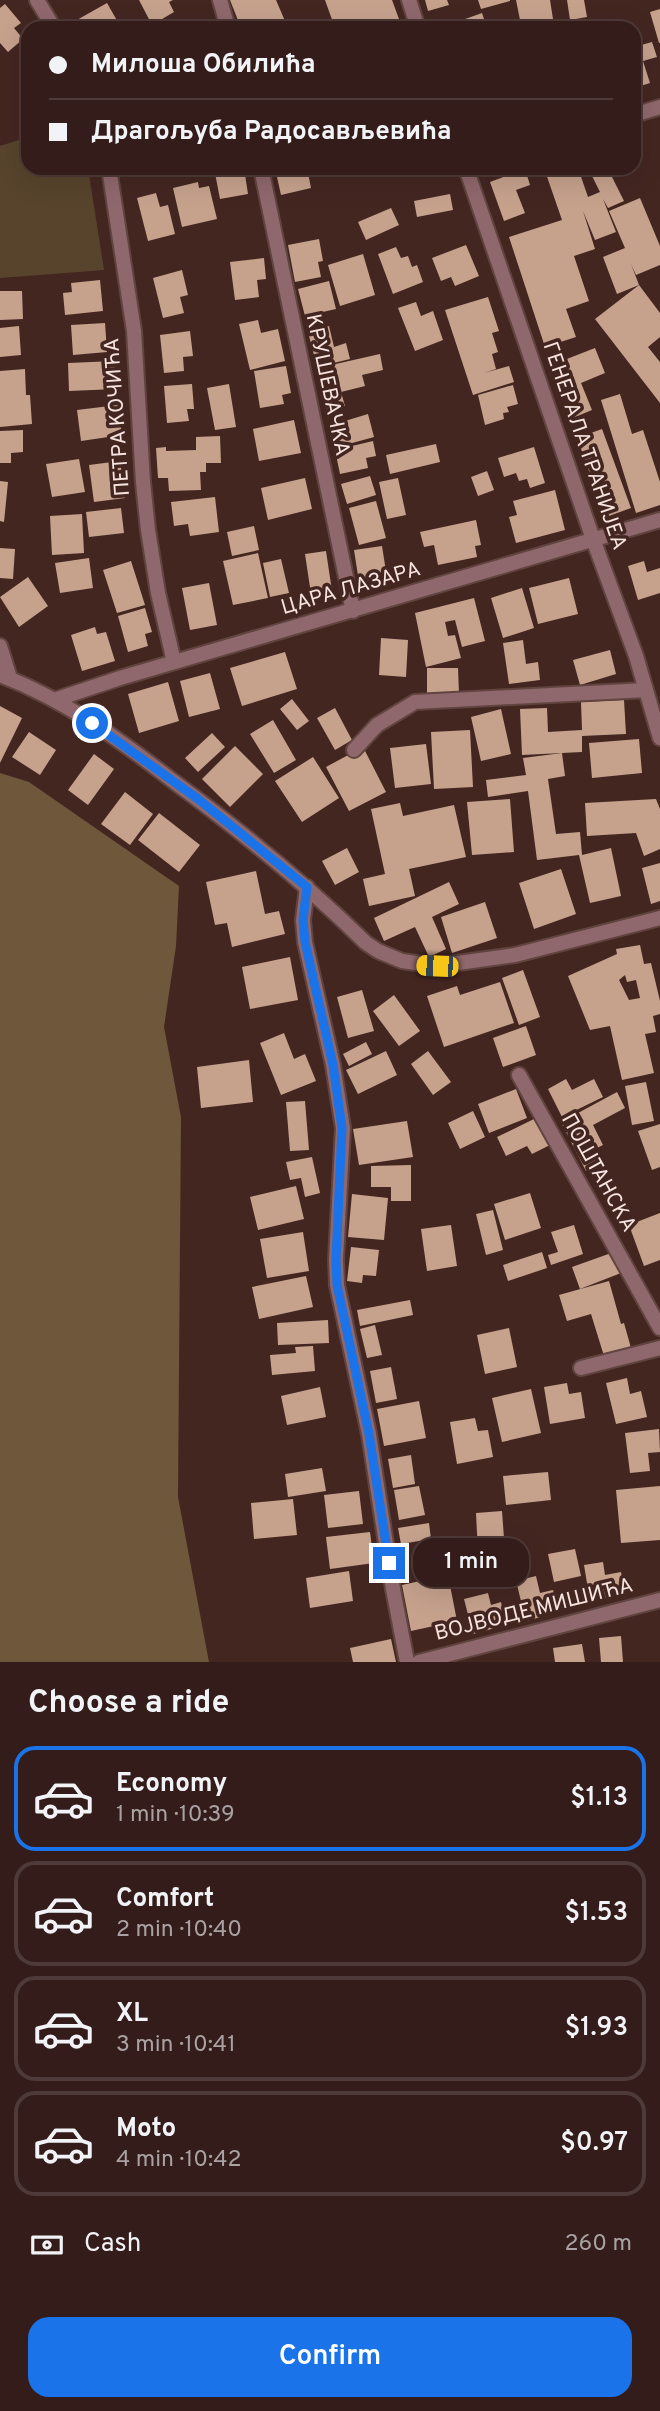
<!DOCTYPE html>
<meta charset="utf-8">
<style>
body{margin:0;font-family:Overpass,sans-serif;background:#3b2522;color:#f1f3f6;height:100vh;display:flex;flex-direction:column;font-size:26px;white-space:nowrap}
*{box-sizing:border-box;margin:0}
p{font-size:23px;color:#a9a1a2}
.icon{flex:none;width:38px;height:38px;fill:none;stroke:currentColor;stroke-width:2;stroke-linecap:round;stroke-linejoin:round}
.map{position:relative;height:1662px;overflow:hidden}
.drawer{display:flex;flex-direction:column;background:#331c19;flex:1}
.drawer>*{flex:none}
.guide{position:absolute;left:21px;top:21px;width:620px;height:154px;border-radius:21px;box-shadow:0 7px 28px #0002,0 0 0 2px #4e3a38;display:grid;align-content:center;height:154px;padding:0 28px;background:#331c19}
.end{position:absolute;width:32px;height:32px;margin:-16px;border:9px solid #1a73e8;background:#fff;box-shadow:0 0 0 4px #fff}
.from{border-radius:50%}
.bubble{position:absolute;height:49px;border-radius:21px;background:#331c19;box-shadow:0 7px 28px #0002,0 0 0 2px #4e3a38;font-size:23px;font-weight:600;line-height:49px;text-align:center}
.car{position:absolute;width:21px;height:42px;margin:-21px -10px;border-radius:9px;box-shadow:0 0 5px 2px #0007;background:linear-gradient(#f5c518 24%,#345 0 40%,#f5c518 0 76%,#345 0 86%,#f5c518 0)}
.guide b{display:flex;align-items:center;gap:24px;height:66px;font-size:26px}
.guide b+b{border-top:2px solid #4e3a38}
.guide i{width:18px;height:18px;background:#f1f3f6}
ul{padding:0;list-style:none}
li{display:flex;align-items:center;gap:21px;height:105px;margin:0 14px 10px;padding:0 14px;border:4px solid #4e3a38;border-radius:21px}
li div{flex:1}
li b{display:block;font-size:26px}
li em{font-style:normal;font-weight:600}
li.active{border-color:#1a73e8}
li>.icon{width:63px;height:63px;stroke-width:1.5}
h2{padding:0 28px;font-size:32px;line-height:84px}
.pay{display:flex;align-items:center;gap:18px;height:77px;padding:0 28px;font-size:26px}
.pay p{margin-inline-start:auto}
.button{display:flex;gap:14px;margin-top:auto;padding:14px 28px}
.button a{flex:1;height:80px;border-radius:21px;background:#1a73e8;color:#fff;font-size:28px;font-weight:600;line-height:80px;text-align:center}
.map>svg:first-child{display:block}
</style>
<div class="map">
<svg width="660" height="1662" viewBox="0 0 660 1662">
<rect width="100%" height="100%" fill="#442621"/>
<path fill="#58442c" d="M28 137V168H88L104 270 0 278V146Z"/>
<path fill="#6e573b" d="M0 773 29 782 179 886 176 946 164 1027 181 1117 178 1497 209 1662H0Z"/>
<path fill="#c6a28d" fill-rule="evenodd" d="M139 0H173L169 2 174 12 152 25Z
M230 0H276L288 28H241Z
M325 0H392L399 19 376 28H360L359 23 347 28H335Z
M425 0H447L449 5 428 11Z
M478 0H510V1L481 9Z
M516 0H550L553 19 521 25Z
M567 0H584L587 17 570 20Z
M107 3 119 24 113 28H70L68 25Z
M5 4 21 23 14 28 23 39 8 52 0 43V8Z
M660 9V43H659L650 12Z
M482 13 487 28H440Z
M652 42 657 57 643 61 650 83 634 88V47Z
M214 168H244L248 194 220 199Z
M275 168H307L311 188 281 195Z
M544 168H578L588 197 600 192 588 168H620L610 173 624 201 608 208 603 199 616 232 595 240 583 211 595 249 574 256 589 301 566 309 576 337 545 347 509 237 562 220Z
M525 169 530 185 516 190 525 213 504 221 490 182Z
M198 182 199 188 209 186 217 219 182 227 173 188Z
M156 193 160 207 168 205 175 234 148 241 137 198Z
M450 194 453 210 417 217 414 201Z
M640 198 660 246V265L636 275 631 264 639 285 617 294 603 257 625 248 609 211Z
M391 208 399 225 366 240 358 222Z
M319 239 323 261 318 262 321 277 295 282 288 245Z
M466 245 479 276 455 286 451 277 441 281 432 258Z
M396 247 401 258 408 256 412 267 417 265 423 282 393 294 378 254Z
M363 254 375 295 340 306 328 265Z
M264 258 266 279 257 280 259 297 235 300 230 262Z
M182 270 188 295 180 297 184 313 163 318 153 278Z
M100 280 103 311 65 315 63 293 72 292 71 283Z
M329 281 336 309 305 316 298 289Z
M639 285 660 313V337L648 347 660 362V403L595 319Z
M0 291H22L23 319 0 320Z
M488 297 499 331 492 333 498 352 492 354 496 369 484 373 509 366 514 382 473 395 445 310Z
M416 302 421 316 433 311 443 340 415 351 398 308Z
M258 320 261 333 278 329 285 361 250 370 239 324Z
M105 323 107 352 73 355 71 325Z
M19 326 21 355 0 357V328Z
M329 326 334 347 346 343 350 359 317 367 308 332Z
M190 331 193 356 183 357 184 371 164 373 160 335Z
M595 348 605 373 581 383 592 410 575 417 554 364Z
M380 354 383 370 362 375 365 386 341 392 345 406 327 410 318 368Z
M115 361 116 389 69 391 68 363Z
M286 366 291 393 282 395 284 404 260 408 254 371Z
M25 369 26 395H30L32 424 0 427V371Z
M192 384 194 409H187L189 421 167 423 164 386Z
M229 384 236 427 215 430 207 388Z
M513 385 518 404 507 407 509 412 503 413 504 419 485 425 478 395Z
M620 394 632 434 643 430 660 482V505L636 513 601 400Z
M118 405 122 435 81 441 77 410Z
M368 414 374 437 334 448 330 434 348 429 345 421Z
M294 420 301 453 259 461 253 429Z
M602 429 631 508 606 517 577 438Z
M23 430V452L11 453V463H0V431Z
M220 436 221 463H206V472H200L201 490 169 491 168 478H158L156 448 166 447V451L196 450V437Z
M373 441 376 456 366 458 368 468 340 474 335 450Z
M436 444 440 462 390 474 386 455Z
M534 447 545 483 530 488 527 479 519 481 516 473 504 477 498 458Z
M79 459 85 492 52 497 46 464Z
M120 461 125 498 94 502 89 465Z
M487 471 494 490 478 496 471 477Z
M370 476 376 495 347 504 341 484Z
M305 478 312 509 268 520 261 488Z
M398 478 406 515 387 519 379 482Z
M0 481 8 482 4 522 0 521Z
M555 490 565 530 516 543 509 517 517 515 513 501Z
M215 497 219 532 190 536 188 524 174 526 171 502Z
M376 501 386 538 359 545 349 508Z
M121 508 124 533 89 537 86 512Z
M82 514 84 553 52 555 50 516Z
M476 520 481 545 475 546 477 557 438 565 434 545 424 547 420 532Z
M254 526 259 550 232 556 227 532Z
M382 546 387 578 359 582 354 550Z
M0 548 15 549 13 579 0 578Z
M326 551 332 591 311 594 305 554Z
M258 553 268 598 233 605 223 561Z
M89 558 93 588 60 593 55 563Z
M281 559 289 593 270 597 263 563Z
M131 561 145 605 117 613 103 570Z
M644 561 647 572 660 568V593L638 600 628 566Z
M28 577 48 606 19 627 0 597Z
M569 578 578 614 538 624 529 588Z
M209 583 217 625 190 630 182 588Z
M522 588 534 628 503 638 491 598Z
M474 598 485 641 462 647 455 620 445 622 448 636 455 635 461 658 426 667 415 613Z
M145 608 152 632 145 634 148 646 128 652 118 616Z
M95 627 97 634 106 632 115 661 82 671 71 635Z
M381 638 408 640 406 677 379 675Z
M523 640 526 664 538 662 540 680 509 684 503 643Z
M610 650 616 674 580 685 573 660Z
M285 652 297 689 242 706 230 668Z
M427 668H458L459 694H427Z
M210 673 220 709 189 717 180 681Z
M168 682 179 721 139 733 128 694Z
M292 699 309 721 297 730 280 709Z
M624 700 626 734 582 736V752L562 753 565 776 548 779 556 834 580 832 582 855 611 848 621 896 590 903 579 855 537 860 528 791 488 797 486 780 526 775 523 758 562 753 522 755 520 709 547 708 548 732 582 730 581 702Z
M0 706 22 718 0 763Z
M335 708 352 740 335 750 317 718Z
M501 709 511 754 481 761 471 717Z
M273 720 296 760 274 773 250 734Z
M470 730 473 787 434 789 431 732Z
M29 732 56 750 40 775 12 757Z
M212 733 225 747 198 772 185 758Z
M639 739 642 773 592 778 589 743Z
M426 744 431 784 395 788 390 748Z
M235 746 263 774 230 807 202 779Z
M363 747 386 792 349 811 326 767Z
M94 754 114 769 88 805 68 790Z
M313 757 339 798 302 822 275 781Z
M125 792 153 814 130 845 101 824Z
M510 799 514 852 472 855 467 802Z
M656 799 660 809V849L644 856 636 833 587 836 585 803Z
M400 803 403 816 454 805 466 857 409 869 415 896 369 906 363 879 385 874 371 809Z
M159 813 200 845 179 872 138 840Z
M347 848 359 872 335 885 322 861Z
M660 863V901L651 904 642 868Z
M561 869 576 914 534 929 519 883Z
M256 871 265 914 279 911 285 934 232 947 227 923 215 925 206 882Z
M449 882 459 904 432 917 446 949 429 957 415 927 384 941 374 918Z
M485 902 497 938 452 953 441 917Z
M640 945 644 964 651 963 660 1001V1014L653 1016 656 1032 645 1034 654 1073 622 1080 610 1026 590 1030 568 976 617 954 616 949ZM625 975 627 982 636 980 640 998 629 1000 619 980Z
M290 957 298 1000 250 1009 242 967Z
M523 970 540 1017 519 1025 502 978Z
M500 982 514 1023 444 1047 427 996 457 986 460 995Z
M362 990 374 1031 348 1038 337 997Z
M394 995 420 1031 399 1046 373 1011Z
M526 1026 536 1055 503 1067 493 1038Z
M284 1033 294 1059 305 1054 316 1081 281 1095 260 1043Z
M366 1042 372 1054 349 1066 343 1054Z
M386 1051 397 1075 358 1094 346 1070Z
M428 1051 451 1082 433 1095 411 1064Z
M249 1060 253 1102 201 1108 197 1067Z
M566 1079 572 1090 594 1079 603 1097 562 1117 548 1089Z
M646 1082 654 1121 632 1125 625 1086Z
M516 1089 527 1118 489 1133 478 1104Z
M617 1092 625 1108 593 1125 603 1145 597 1148 603 1161 586 1171 562 1124 580 1115 578 1113Z
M305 1101 309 1150 290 1151 286 1102Z
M473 1111 485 1137 460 1149 448 1123Z
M536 1118 550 1145 532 1154 527 1146 506 1156 497 1137Z
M407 1121 413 1157 359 1165 353 1129Z
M660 1124V1167L652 1170 638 1131Z
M312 1157 320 1193 305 1197 301 1178 290 1180 286 1162Z
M411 1165V1201H391V1187H371V1166Z
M296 1186 304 1219 258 1230 250 1197Z
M530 1193 541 1228 505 1240 494 1204Z
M352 1194 388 1198 384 1240 348 1237Z
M493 1210 503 1250 486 1255 476 1214Z
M660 1213V1260L644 1266 629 1225Z
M451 1225 457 1266 427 1271 421 1229Z
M574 1225 583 1254 551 1265 548 1255 558 1252 551 1232Z
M303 1232 309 1271 267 1278 260 1239Z
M351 1247 379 1250 376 1276 363 1275 362 1283 347 1281Z
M542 1252 547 1268 508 1281 503 1265Z
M614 1252 621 1273 580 1289 572 1267Z
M306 1276 313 1307 259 1319 252 1287Z
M609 1281 621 1324 624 1323 631 1348 604 1356 591 1314 567 1321 559 1295Z
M410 1300 413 1315 360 1326 357 1310Z
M328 1320 329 1343 278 1345 277 1323Z
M375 1325 382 1355 367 1358 360 1329Z
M509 1328 517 1367 485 1374 477 1335Z
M313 1346 315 1371 272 1375 270 1355 296 1353 295 1347Z
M391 1367 397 1399 376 1403 370 1371Z
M627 1378 630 1394 641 1391 647 1417 616 1424 606 1383Z
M567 1383 569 1394 581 1392 585 1418 550 1424 544 1387Z
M320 1387 326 1417 287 1425 281 1396Z
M531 1389 541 1433 502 1442 492 1398Z
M419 1401 426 1438 384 1446 377 1409Z
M475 1418 478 1431 488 1430 493 1457 457 1464 450 1422Z
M659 1429 660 1452 648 1453 650 1471 630 1473 625 1433Z
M411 1455 415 1484 393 1488 388 1459Z
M322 1468 326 1491 288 1497 285 1474Z
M548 1472 551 1500 506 1505 503 1476Z
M419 1486 425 1515 399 1520 394 1490Z
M660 1486V1540L621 1543 616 1490Z
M359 1491 363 1524 328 1528 324 1495Z
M293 1499 297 1535 254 1539 251 1503Z
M502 1511 505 1552 478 1553 476 1513Z
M429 1523 431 1539 401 1544 398 1528Z
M370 1532 374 1563 330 1569 326 1537Z
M575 1549 581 1576 554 1582 548 1554Z
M603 1562 605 1575 621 1572 625 1594 590 1601 584 1565Z
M349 1571 353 1601 310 1608 306 1578Z
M448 1575 457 1621 411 1631 402 1585Z
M536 1576 540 1593 553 1590 559 1612 526 1621 516 1581Z
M488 1593 491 1605 501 1602 506 1625 473 1634 464 1599Z
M621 1636 623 1662H601L599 1638Z
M391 1639 396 1662H353L350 1648Z
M582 1644 585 1662H555L553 1648Z"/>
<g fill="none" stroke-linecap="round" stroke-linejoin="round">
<g stroke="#61443f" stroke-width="18">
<path id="street" d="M37 0 54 28
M220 0 228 28
M409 0 418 28
M634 115 660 107
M109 168 134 331 143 482 148 530 158 593 174 662
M261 168 353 611
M466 168 593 539 636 656 660 738
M0 646 10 678
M0 675C64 699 120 740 173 781 241 831 306 884 366 943L378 951 402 961 437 966 515 955 660 918
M54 700 120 678 660 520
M354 750 377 725 415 702 646 690
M307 887 303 920 305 942 333 1065 343 1128 336 1259 337 1285 369 1434 393 1589 407 1662
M519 1075 660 1328
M581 1368 660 1348
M419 1662 660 1600"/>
</g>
<use href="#street" stroke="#8f686d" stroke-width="14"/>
</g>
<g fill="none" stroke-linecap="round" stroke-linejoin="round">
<path stroke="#1a73e8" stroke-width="9" d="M92 723 198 799 307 887 303 920 305 942 333 1065 342 1128 336 1259 337 1285 369 1434 389 1563"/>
</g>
<g text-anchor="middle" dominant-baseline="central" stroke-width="7" stroke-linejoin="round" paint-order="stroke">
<g font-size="21" fill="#f7e3df" stroke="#442621">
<text transform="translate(327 385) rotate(78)">КРУШЕВАЧКА</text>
<text transform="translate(118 417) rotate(-94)">ПЕТРА КОЧИЋА</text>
<text transform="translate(584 446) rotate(71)">ГЕНЕРАЛА ТРАНИЈЕА</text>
<text transform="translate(351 589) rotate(-16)">ЦАРА ЛАЗАРА</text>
<text transform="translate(598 1173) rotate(61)">ПОШТАНСКА</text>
<text transform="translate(534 1610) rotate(-14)">ВОЈВОДЕ МИШИЋА</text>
</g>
</g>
</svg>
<i class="end from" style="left:92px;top:723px"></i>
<i class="end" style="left:389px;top:1563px"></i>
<div class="bubble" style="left:413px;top:1538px;width:116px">1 min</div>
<i class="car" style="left:437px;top:966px;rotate:272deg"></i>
<div class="guide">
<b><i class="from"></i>Милоша Обилића</b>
<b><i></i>Драгољуба Радосављевића</b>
</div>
</div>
<section class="drawer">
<h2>Choose a ride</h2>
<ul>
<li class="active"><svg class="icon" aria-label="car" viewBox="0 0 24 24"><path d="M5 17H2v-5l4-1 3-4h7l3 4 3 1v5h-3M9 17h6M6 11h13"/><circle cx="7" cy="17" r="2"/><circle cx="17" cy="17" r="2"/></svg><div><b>Economy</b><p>1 min · 10:39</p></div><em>$1.13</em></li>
<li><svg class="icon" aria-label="car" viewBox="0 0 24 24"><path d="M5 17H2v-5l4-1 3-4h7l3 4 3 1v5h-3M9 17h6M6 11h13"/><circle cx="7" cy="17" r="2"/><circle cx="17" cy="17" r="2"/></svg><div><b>Comfort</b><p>2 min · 10:40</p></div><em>$1.53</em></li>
<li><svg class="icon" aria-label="car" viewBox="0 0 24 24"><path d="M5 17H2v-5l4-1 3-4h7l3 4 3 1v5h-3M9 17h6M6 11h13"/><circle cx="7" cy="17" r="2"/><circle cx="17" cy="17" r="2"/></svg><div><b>XL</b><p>3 min · 10:41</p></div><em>$1.93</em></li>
<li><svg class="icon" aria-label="car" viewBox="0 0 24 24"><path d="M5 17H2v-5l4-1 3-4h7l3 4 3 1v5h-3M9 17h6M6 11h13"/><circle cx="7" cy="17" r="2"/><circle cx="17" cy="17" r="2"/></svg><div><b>Moto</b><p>4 min · 10:42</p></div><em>$0.97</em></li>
</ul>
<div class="pay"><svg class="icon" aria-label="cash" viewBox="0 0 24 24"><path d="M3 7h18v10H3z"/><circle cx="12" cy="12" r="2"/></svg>Cash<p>260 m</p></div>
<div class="button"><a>Confirm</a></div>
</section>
